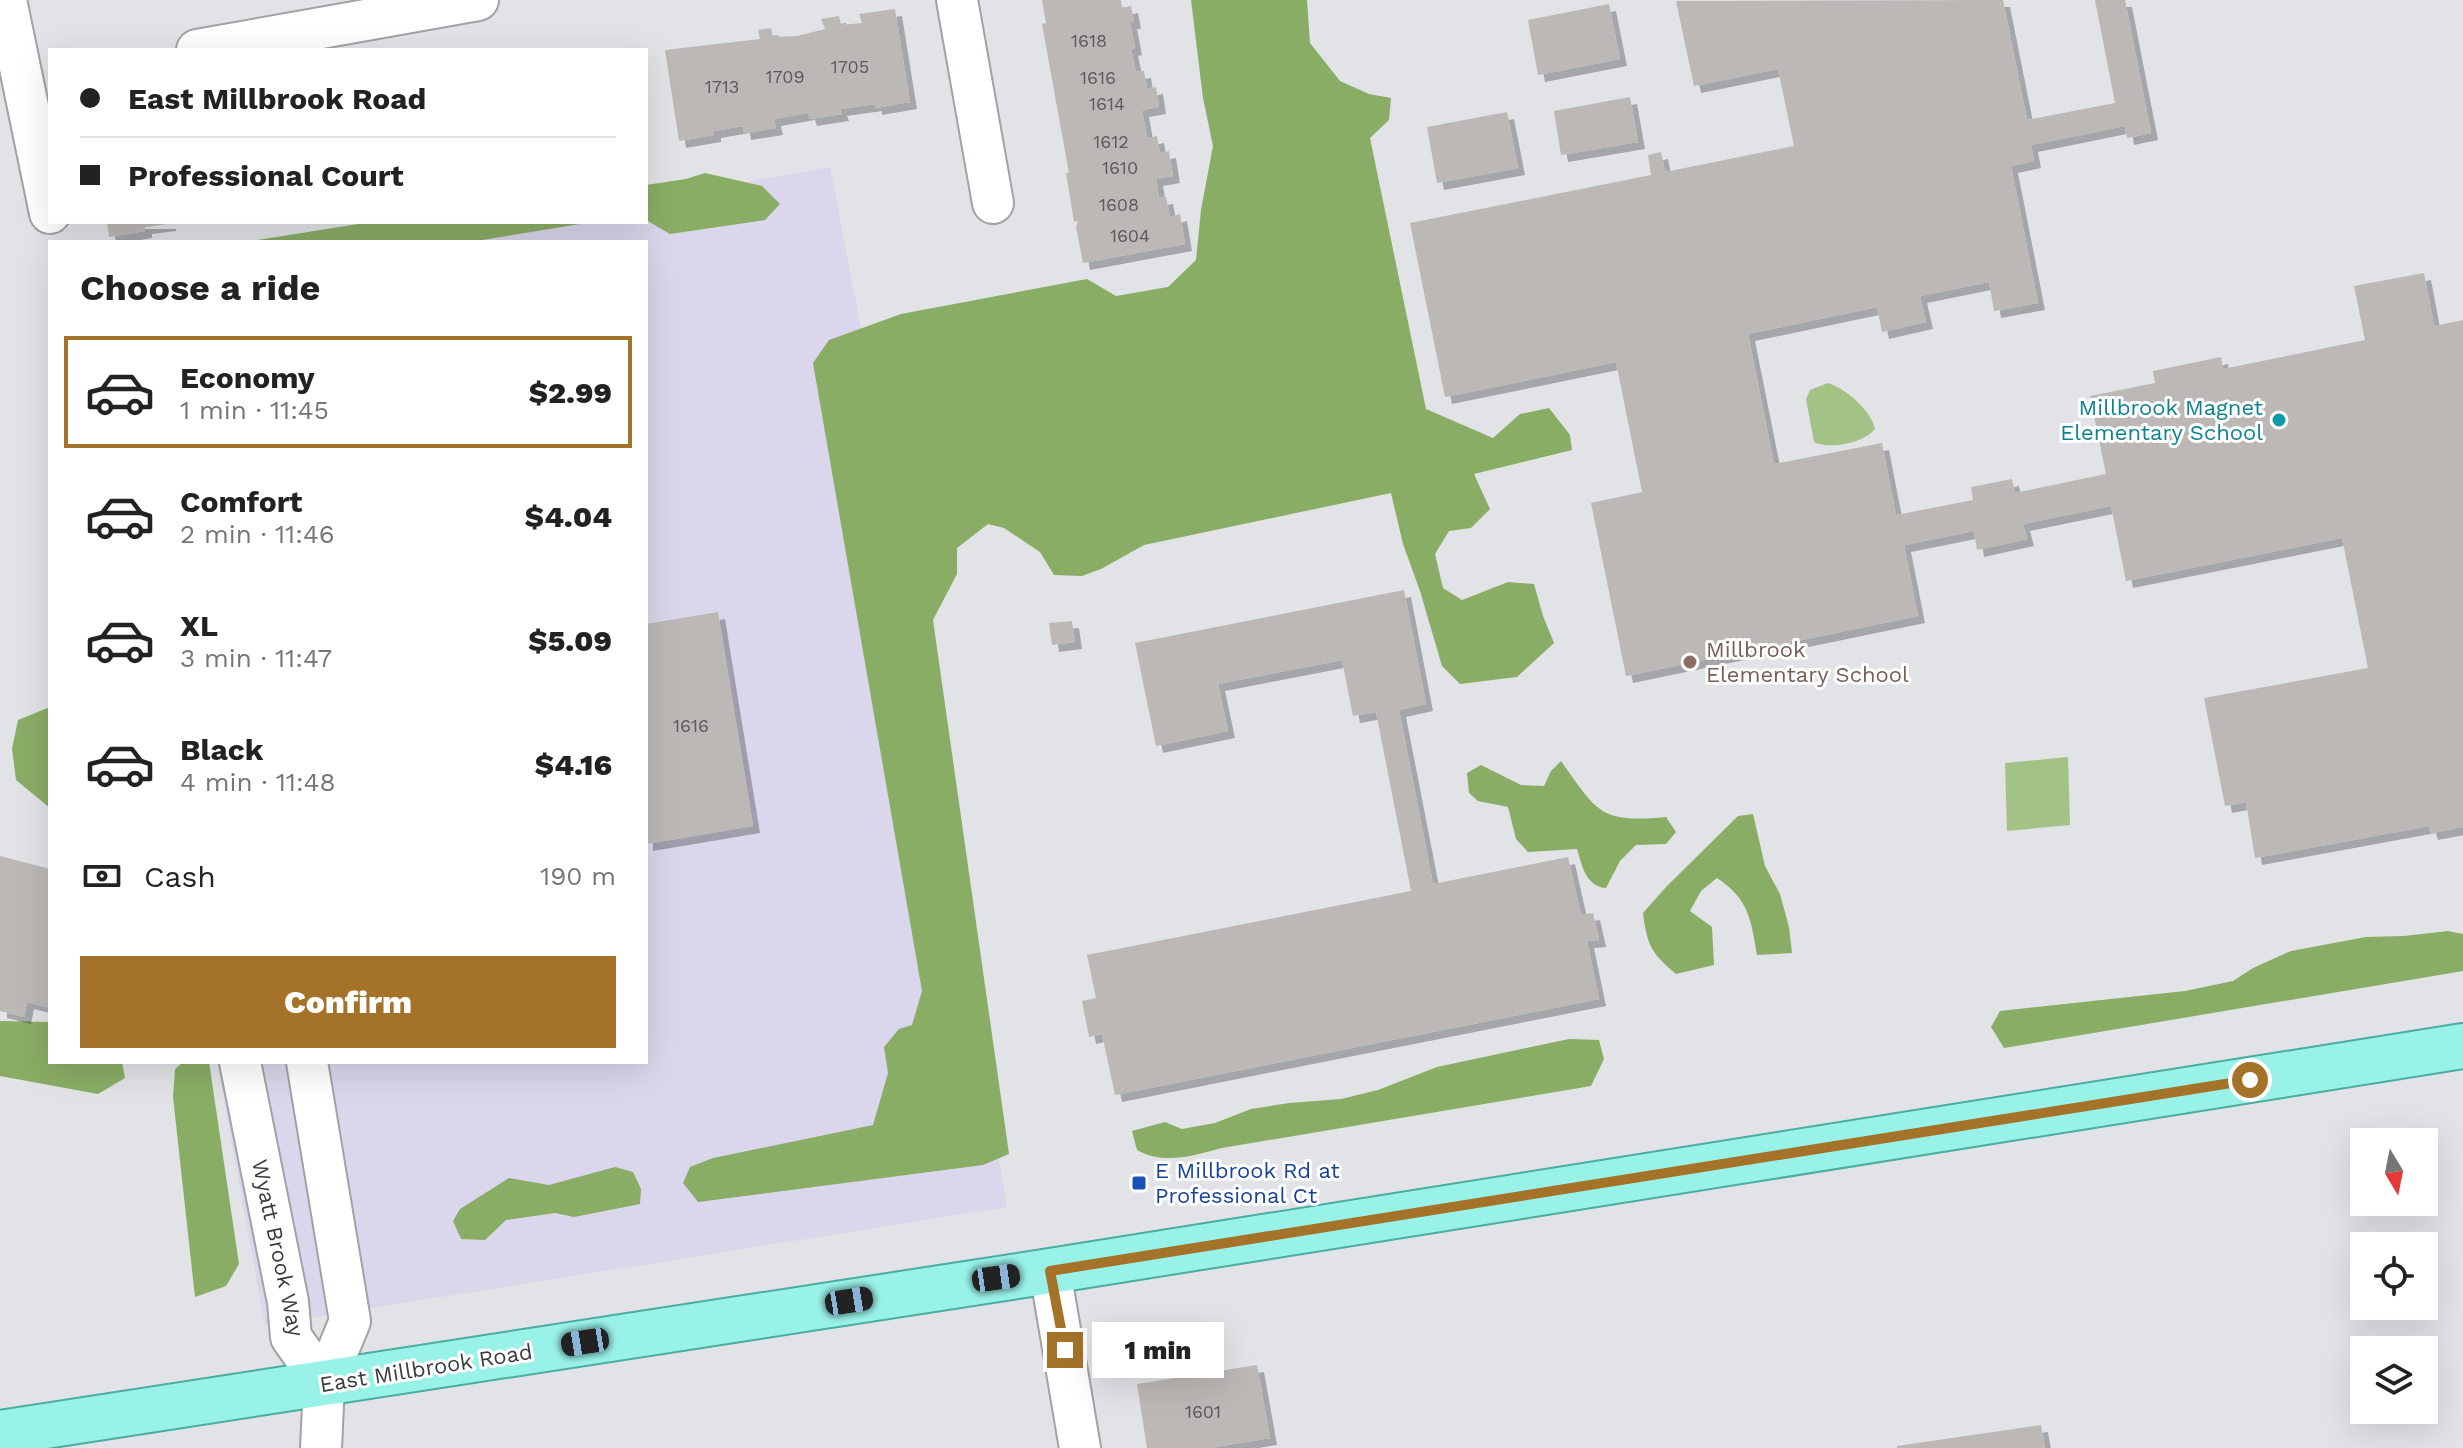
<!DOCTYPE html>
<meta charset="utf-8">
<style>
body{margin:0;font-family:"Work Sans",sans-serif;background:#f2f2f2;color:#222;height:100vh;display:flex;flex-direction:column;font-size:30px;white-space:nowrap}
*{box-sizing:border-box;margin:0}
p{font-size:26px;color:#767676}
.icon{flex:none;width:44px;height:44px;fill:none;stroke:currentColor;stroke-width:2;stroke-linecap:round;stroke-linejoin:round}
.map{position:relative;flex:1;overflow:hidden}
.drawer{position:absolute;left:48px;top:240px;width:600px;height:824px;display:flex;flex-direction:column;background:#fff;border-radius:0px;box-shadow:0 8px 32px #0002}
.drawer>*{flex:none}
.banner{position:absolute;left:48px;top:48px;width:600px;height:176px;border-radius:0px;box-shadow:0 8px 32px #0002;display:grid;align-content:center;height:176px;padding:0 32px;background:#fff}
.needle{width:52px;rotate:170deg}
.buttons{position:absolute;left:2350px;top:1128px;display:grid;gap:16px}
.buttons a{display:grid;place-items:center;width:88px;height:88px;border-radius:0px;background:#fff;box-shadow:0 8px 32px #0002;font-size:40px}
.end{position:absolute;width:36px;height:36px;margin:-18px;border:10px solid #a47229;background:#fff;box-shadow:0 0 0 4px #fff}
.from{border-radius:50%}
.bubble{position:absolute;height:56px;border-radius:0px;background:#fff;box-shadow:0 8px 32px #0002;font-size:26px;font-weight:800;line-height:56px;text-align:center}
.car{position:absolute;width:24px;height:48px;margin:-24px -12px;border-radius:10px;box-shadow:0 0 6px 2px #0007;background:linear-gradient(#222 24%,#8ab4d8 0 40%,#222 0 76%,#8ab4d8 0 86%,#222 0)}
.banner b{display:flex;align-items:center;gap:28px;height:76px;font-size:30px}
.banner b+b{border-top:2px solid #e0e0e0}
.banner i{width:20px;height:20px;background:#222}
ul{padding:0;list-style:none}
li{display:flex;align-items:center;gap:24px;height:112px;margin:0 16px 12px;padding:0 16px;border:4px solid transparent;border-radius:0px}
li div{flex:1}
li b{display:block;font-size:30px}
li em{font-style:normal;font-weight:800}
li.on{border-color:#a47229}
li>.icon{width:72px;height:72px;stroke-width:1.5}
h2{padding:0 32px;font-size:36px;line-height:96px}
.pay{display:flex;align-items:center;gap:20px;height:88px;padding:0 32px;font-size:30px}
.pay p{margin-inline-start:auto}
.button{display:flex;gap:16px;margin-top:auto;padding:16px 32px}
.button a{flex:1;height:92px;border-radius:0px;background:#a47229;color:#fff;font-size:32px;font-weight:800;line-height:92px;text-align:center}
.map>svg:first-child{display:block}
</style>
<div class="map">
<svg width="2463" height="1448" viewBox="0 0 2463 1448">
<defs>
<filter id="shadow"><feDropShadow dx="7" dy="7" stdDeviation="0" flood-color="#0004"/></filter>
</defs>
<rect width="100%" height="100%" fill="#e1e3e6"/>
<path fill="#dad6eb" d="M830 167 864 344 1007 1207 265 1325 217 1062H646V242H413L524 222H646V200Z"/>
<path fill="#a3c286" d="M1828 383C1846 389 1871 410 1875 429 1864 443 1829 450 1814 442L1806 399 1810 390Z
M2068 757 2070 825 2007 831 2005 763Z"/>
<path fill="#89ad65" d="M1191 0H1307L1310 43 1340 81 1369 94 1391 98 1389 120 1370 138 1426 409 1493 438 1520 414 1549 408 1570 435 1572 450 1474 474 1490 509 1471 528 1449 531 1435 554 1443 588 1462 600 1508 582 1534 584 1543 616 1554 643 1517 677 1460 684 1442 666 1420 591 1403 544 1391 493 1144 545 1101 569 1082 576 1054 575 1040 552 1004 528 988 524 957 548V574L933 620 1009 1154 983 1165 698 1202 683 1183 690 1167 713 1158 873 1125 888 1073 884 1047 899 1029 912 1025 922 991 813 363 829 340 901 314 1087 279 1116 296 1168 287 1196 260 1201 210 1213 146 1203 98Z
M705 173 762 186 780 204 765 220 670 234 646 220V185L686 179Z
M371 222H592L470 242H244Z
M50 707V808L16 780 12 749 18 720Z
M1561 761C1598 813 1600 823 1666 817L1676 832 1666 844 1636 845 1620 861 1606 888C1585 886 1582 865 1577 849L1528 852 1516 839 1508 807 1478 801 1469 793 1467 773 1481 765 1521 785 1544 786 1551 771Z
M1753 814 1765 866 1780 894 1789 927 1792 953 1757 955C1751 920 1749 899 1717 878L1701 891 1690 911 1712 927 1714 965 1676 974C1651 953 1647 945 1643 913L1666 887 1738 816Z
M2448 931 2463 934V971L2004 1048 1991 1027 2000 1011 2185 991 2233 981 2253 968 2291 951 2366 937 2404 936Z
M0 1021 50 1022V1062H122L125 1078 98 1094 0 1076Z
M1569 1039 1599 1040 1604 1059 1591 1086 1222 1148C1193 1156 1163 1165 1137 1150L1132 1131 1165 1122 1182 1129 1215 1123 1251 1109 1289 1103 1341 1099 1378 1090 1437 1067Z
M183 1062H209L239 1264 226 1286 195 1297 173 1097 175 1069Z
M615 1167 633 1172 641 1189 640 1204 574 1217 555 1213 506 1220 485 1240 461 1239 453 1221 460 1209 509 1178 549 1185Z"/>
<path fill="#bbb8b5" filter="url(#shadow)" d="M1042 0H1121L1122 8 1131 6 1134 22H1130L1135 48 1131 49 1136 72 1144 71 1147 89 1156 87 1159 107 1142 110 1147 138 1157 136 1160 153 1169 151 1173 176 1156 179 1159 198 1166 197 1170 217 1180 214 1185 244 1083 263 1076 227 1078 221 1074 222 1066 173H1069L1042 24 1046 23Z
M2003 0 2027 120 2115 103 2095 0H2125L2151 133 2127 138 2125 126 2031 145 2034 161 2011 166 2038 303 1994 311 1989 282 1920 296 1926 322 1882 332 1877 307 1748 334 1774 464 1882 443 1896 515 1973 500 1971 487 2012 479 2015 493 2106 474 2090 396 2155 383 2153 371 2221 357 2223 369 2365 340 2354 286 2424 273 2434 326 2463 320V827L2431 833 2429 826 2255 858 2246 802 2225 806 2204 698 2368 668 2342 538 2126 581 2111 506 2023 524 2027 539 1977 550 1974 531 1904 545 1918 616 1626 676 1591 503 1642 492 1616 362 1445 397 1410 223 1651 175 1648 155 1661 152 1665 172 1794 146 1778 69 1694 86 1676 1Z
M1609 4 1620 59 1538 75 1528 20Z
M895 9 910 102 875 108V104L840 109 842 114 810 119 808 113 774 119 776 128 744 133 743 126 714 131V135L679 141 665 50 760 39 758 30 771 28 773 37 797 36 825 29 821 19 839 16 841 25 862 23 859 14Z
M1630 97 1638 142 1561 155 1554 111Z
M1507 112 1518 168 1437 183 1427 127Z
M107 222H169V224L145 227V231L109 237Z
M1404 590 1426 704 1399 710 1433 884 1568 857 1581 915 1593 913 1599 940 1587 941 1599 999 1115 1095 1102 1034 1089 1037 1082 1001 1096 998 1087 955 1411 891 1376 712 1353 716 1342 660 1218 684 1228 731 1156 746 1135 643Z
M718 612 753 826 646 844V624Z
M1072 621 1075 642 1052 645 1049 623Z
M0 856 50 869V1008L27 1002 24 1017 0 1011Z
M1257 1365 1270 1438 1209 1448H1147L1137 1384Z
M2041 1425 2045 1448H1897V1446Z"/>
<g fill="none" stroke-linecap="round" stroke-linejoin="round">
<g stroke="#a0a2a5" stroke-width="44">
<path id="minor" d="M6 0 50 213
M957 0 993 203
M197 50 478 0
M240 1062 288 1302 291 1337 324 1384
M307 1062 350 1321 324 1384 321 1448
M1050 1271 1080 1448"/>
</g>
<g stroke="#4aaca2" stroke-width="48">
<path id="primary" d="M0 1433 1050 1271 2463 1046"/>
</g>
<use href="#minor" stroke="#fff" stroke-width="40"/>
<use href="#primary" stroke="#98f2e8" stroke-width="44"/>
</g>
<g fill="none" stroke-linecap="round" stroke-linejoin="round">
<path stroke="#a47229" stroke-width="10" d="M1065 1350 1050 1271 2250 1080"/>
</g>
<circle fill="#0f9aa8" stroke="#fff" stroke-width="3" cx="2279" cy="420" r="8"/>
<circle fill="#8d6e63" stroke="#fff" stroke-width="3" cx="1690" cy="662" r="8"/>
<rect fill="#1a4fb4" stroke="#fff" stroke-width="3" x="1131" y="1175" width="16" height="16" rx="4"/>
<g text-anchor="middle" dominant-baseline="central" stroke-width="6" stroke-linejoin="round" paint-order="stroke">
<g font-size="18" fill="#5a5a5b">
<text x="1089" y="40">1618</text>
<text x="850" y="66">1705</text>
<text x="785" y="76">1709</text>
<text x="1098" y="77">1616</text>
<text x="722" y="86">1713</text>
<text x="1107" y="103">1614</text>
<text x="1111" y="141">1612</text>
<text x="1120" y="167">1610</text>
<text x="1119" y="204">1608</text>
<text x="1130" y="235">1604</text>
<text x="691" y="725">1616</text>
<text x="1203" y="1411">1601</text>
</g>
<g font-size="22" fill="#0d838f" stroke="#fff" text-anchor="end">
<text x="2263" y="407">Millbrook Magnet<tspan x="2263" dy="25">Elementary School</tspan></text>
</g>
<g font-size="22" fill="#785e54" stroke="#fff" text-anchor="start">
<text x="1706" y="649">Millbrook<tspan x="1706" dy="25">Elementary School</tspan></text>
</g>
<g font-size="22" fill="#164399" stroke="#fff" text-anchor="start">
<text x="1155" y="1170">E Millbrook Rd at<tspan x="1155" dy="25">Professional Ct</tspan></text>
</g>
<g font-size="22" fill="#3a3b3d" stroke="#fff">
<text transform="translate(278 1248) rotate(78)">Wyatt Brook Way</text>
<text transform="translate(426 1368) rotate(-9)">East Millbrook Road</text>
</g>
</g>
</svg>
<div class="buttons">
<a><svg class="needle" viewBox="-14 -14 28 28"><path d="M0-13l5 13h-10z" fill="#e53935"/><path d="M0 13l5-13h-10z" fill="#767676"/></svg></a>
<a><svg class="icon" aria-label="locate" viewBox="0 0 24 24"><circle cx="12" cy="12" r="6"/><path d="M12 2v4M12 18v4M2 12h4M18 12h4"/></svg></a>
<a><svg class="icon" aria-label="layers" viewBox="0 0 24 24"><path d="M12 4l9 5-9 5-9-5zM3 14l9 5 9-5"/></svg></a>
</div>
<i class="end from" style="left:2250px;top:1080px"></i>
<i class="end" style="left:1065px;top:1350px"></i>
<div class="bubble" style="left:1092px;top:1322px;width:132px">1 min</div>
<i class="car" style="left:996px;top:1278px;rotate:82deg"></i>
<i class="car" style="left:849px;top:1301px;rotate:81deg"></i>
<i class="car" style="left:585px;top:1342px;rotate:261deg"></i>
<div class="banner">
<b><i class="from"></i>East Millbrook Road</b>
<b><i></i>Professional Court</b>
</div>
<section class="drawer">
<h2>Choose a ride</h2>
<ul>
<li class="on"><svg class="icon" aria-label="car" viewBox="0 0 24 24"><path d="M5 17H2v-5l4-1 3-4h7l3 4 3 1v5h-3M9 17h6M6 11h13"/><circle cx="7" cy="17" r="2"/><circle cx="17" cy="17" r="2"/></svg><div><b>Economy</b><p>1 min · 11:45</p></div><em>$2.99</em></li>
<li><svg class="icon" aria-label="car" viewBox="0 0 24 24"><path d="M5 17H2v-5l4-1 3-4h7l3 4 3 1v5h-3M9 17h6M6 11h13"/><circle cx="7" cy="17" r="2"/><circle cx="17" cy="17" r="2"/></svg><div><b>Comfort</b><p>2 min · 11:46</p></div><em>$4.04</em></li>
<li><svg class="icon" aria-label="car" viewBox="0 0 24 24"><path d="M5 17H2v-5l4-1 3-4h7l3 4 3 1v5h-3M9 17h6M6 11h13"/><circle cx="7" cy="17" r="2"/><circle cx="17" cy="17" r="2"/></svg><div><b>XL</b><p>3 min · 11:47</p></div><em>$5.09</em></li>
<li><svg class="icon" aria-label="car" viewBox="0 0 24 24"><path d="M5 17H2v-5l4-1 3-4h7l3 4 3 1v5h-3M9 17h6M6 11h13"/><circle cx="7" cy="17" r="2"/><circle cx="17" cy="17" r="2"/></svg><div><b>Black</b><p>4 min · 11:48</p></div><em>$4.16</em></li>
</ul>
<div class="pay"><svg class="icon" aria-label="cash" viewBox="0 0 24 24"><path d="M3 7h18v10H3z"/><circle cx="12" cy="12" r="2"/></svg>Cash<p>190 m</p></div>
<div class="button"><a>Confirm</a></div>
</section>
</div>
